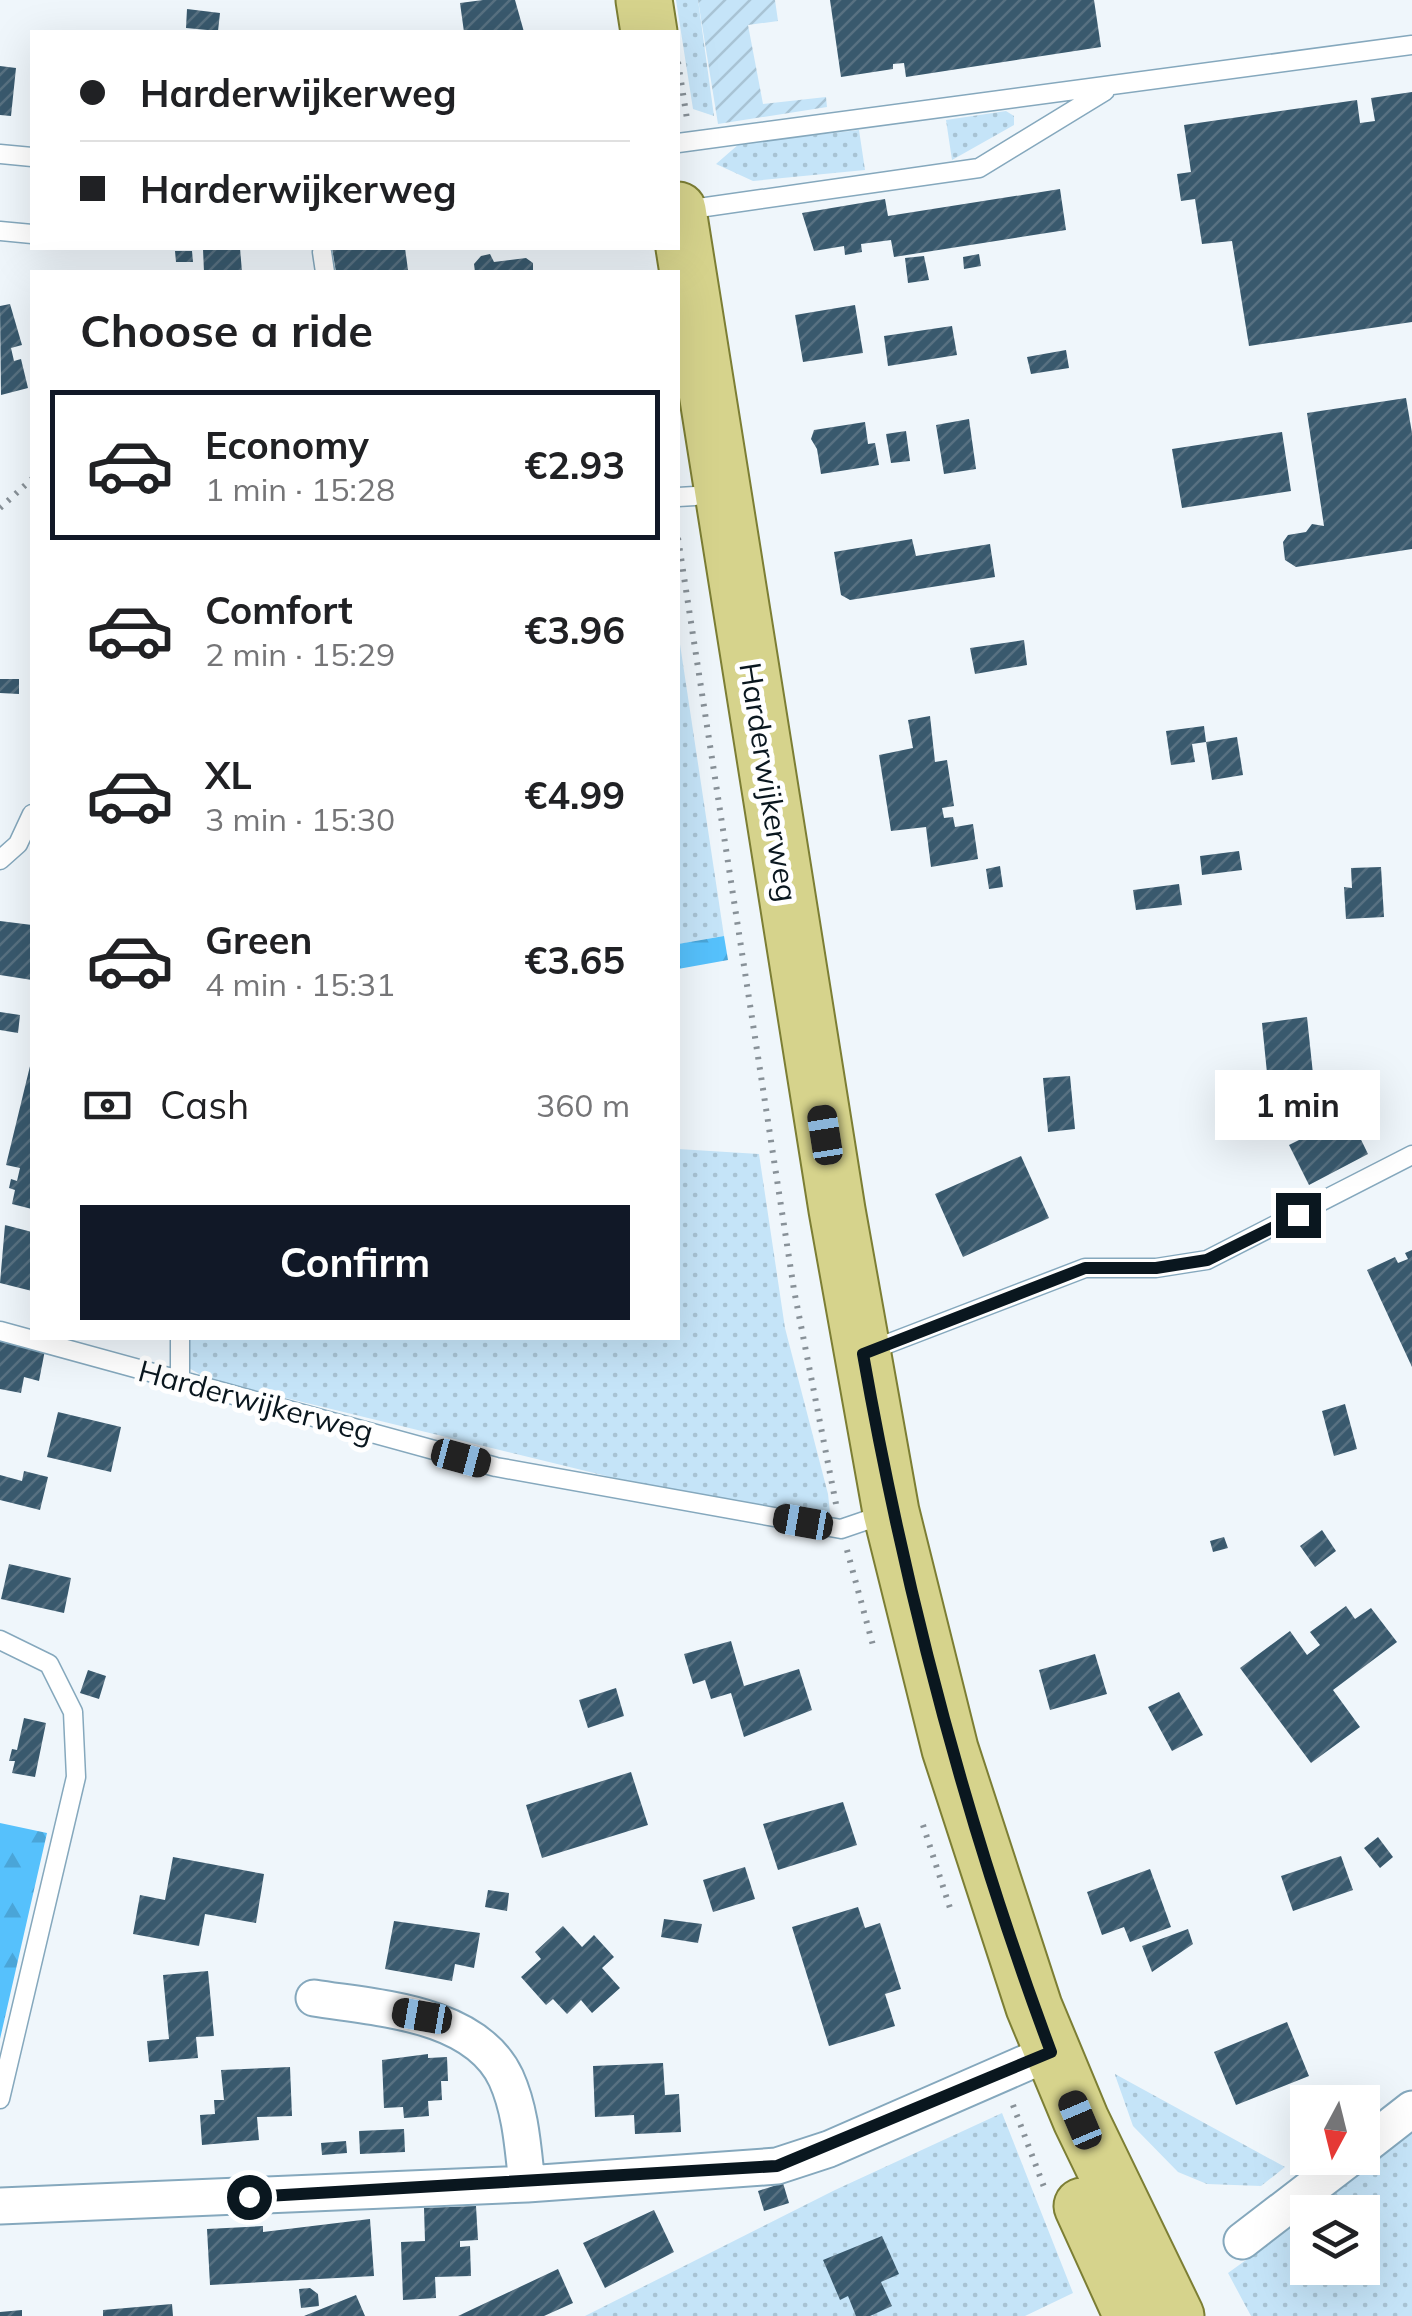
<!DOCTYPE html>
<meta charset="utf-8">
<style>
body{margin:0;font-family:Mulish,sans-serif;background:#f2f2f2;color:#202124;height:100vh;display:flex;flex-direction:column;font-size:38px;white-space:nowrap}
*{box-sizing:border-box;margin:0}
p{font-size:32px;color:#757577}
.icon{flex:none;width:55px;height:55px;fill:none;stroke:currentColor;stroke-width:2;stroke-linecap:round;stroke-linejoin:round}
.map{position:relative;flex:1;overflow:hidden}
.side{position:absolute;left:30px;top:270px;width:650px;height:1070px;display:flex;flex-direction:column;background:#fff;border-radius:0px;box-shadow:0 10px 40px #0002}
.side>*{flex:none}
.top-card{position:absolute;left:30px;top:30px;width:650px;height:220px;border-radius:0px;box-shadow:0 10px 40px #0002;display:grid;align-content:center;height:220px;padding:0 50px;background:#fff}
.needle{width:65px;rotate:187deg}
.tools{position:absolute;left:1290px;top:2085px;display:grid;gap:20px}
.tools a{display:grid;place-items:center;width:90px;height:90px;border-radius:0px;background:#fff;box-shadow:0 10px 40px #0002;font-size:50px}
.end{position:absolute;width:45px;height:45px;margin:-22px;border:12px solid #0a171f;background:#fff;box-shadow:0 0 0 5px #fff}
.from{border-radius:50%}
.bubble{position:absolute;height:70px;border-radius:0px;background:#fff;box-shadow:0 10px 40px #0002;font-size:32px;font-weight:700;line-height:70px;text-align:center}
.car{position:absolute;width:30px;height:60px;margin:-30px -15px;border-radius:12px;box-shadow:0 0 8px 2px #0007;background:linear-gradient(#222 24%,#8ab4d8 0 40%,#222 0 76%,#8ab4d8 0 86%,#222 0)}
.top-card b{display:flex;align-items:center;gap:35px;height:95px;font-size:38px}
.top-card b+b{border-top:2px solid #e0e0e0}
.top-card i{width:25px;height:25px;background:#202124}
ul{padding:0;list-style:none}
li{display:flex;align-items:center;gap:30px;height:150px;margin:0 20px 15px;padding:0 30px;border:5px solid transparent;border-radius:0px}
li div{flex:1}
li b{display:block;font-size:38px}
li em{font-style:normal;font-weight:700}
li.current{border-color:#111827}
li>.icon{width:90px;height:90px;stroke-width:1.5}
h2{padding:0 50px;font-size:45px;line-height:120px}
.pay{display:flex;align-items:center;gap:25px;height:110px;padding:0 50px;font-size:38px}
.pay p{margin-inline-start:auto}
.cta{display:flex;gap:20px;margin-top:auto;padding:20px 50px}
.cta a{flex:1;height:115px;border-radius:0px;background:#111827;color:#fff;font-size:40px;font-weight:700;line-height:115px;text-align:center}
.map>svg:first-child{display:block}
</style>
<div class="map">
<svg width="1412" height="2316" viewBox="0 0 1412 2316">
<defs>
<pattern id="grass-dots" width="8" height="8" patternUnits="userSpaceOnUse" patternTransform="scale(2.5)"><rect width="8" height="8" fill="#c5e4f8"/><path d="M2 2h.1M6 6h.1" fill="none" stroke="#a8c3d4" stroke-width="1.8" stroke-linecap="round"/></pattern>
<pattern id="forest-firs" width="22" height="20" patternUnits="userSpaceOnUse" patternTransform="scale(2.5)"><rect width="22" height="20" fill="#56c1fc"/><path d="M5 1l3.5 6h-7zM16 11l3.5 6h-7z" fill="#4aa5d8"/></pattern>
<pattern id="garden-furrows" width="10" height="10" patternUnits="userSpaceOnUse" patternTransform="scale(2.5)"><rect width="10" height="10" fill="#c5e4f8"/><path d="M-1 1l2-2M0 10L10 0M9 11l2-2" fill="none" stroke="#a8c3d4"/></pattern>
<pattern id="building-hatch" width="6" height="6" patternUnits="userSpaceOnUse" patternTransform="scale(2.5)"><rect width="6" height="6" fill="#39596d"/><path d="M-1 1l2-2M0 6l6-6M5 7l2-2" fill="none" stroke="#587181"/></pattern>
</defs>
<rect width="100%" height="100%" fill="#eff6fb"/>
<path fill="url(#grass-dots)" d="M676 0H698L714 116 693 109Z
M1006 111 1014 116V125L952 160 946 120Z
M859 130 865 170 753 181 716 164 739 144Z
M678 631 724 936 678 944Z
M678 1149 759 1154 785 1328 828 1494 832 1531 208 1379 182 1364 181 1338H678Z
M1115 2075V2074L1285 2167 1261 2186 1207 2184 1178 2172 1133 2126Z
M1002 2113 1073 2293 1025 2316H585L835 2190Z
M1412 2126V2316H1251L1228 2273 1307 2216 1308 2268H1362V2212H1312Z"/>
<path fill="url(#forest-firs)" d="M724 936 728 960 678 969V944Z
M0 1823 47 1833 0 2039Z"/>
<path fill="url(#garden-furrows)" d="M698 0H775L778 21 748 25 763 104 826 97 827 107 718 124Z"/>
<path fill="url(#building-hatch)" d="M483 0H515L524 32H464L460 3Z
M830 0H1094L1101 47 906 77 904 63 893 64V69L841 77Z
M187 9 220 13 218 31 186 28Z
M0 66 16 68 11 116 0 115Z
M1412 92V322L1249 346 1232 241 1202 244 1195 199 1181 201 1177 174 1191 172 1184 125 1357 100 1360 123 1375 121 1371 98Z
M1060 189 1066 230 894 257 891 240 861 244 862 252 845 255 844 246 814 251 802 213 885 199 888 216Z
M240 248 242 272H204L203 249Z
M332 248H405L408 270 336 272Z
M175 251H192L193 262H176Z
M490 254 494 262 526 258 533 263V272H475L474 264 481 256Z
M979 254 981 266 964 269 963 257Z
M924 256 929 280 908 283 905 258Z
M10 304 22 345 11 348 14 361 21 359 28 388 1 395 0 306Z
M855 305 863 353 803 362 795 315Z
M952 326 957 355 888 366 884 336Z
M1066 350 1069 368 1031 374 1027 357Z
M1406 398 1412 433V549L1296 567 1285 560 1283 542 1288 535 1306 532 1312 524 1324 526 1307 413Z
M969 419 976 469 944 474 936 425Z
M865 422 868 444 875 443 879 465 821 474 817 449 811 439 814 430Z
M906 431 910 461 891 463 886 434Z
M1282 432 1291 491 1182 508 1172 449Z
M912 539 916 556 990 544 995 577 850 600 841 595 834 552Z
M1024 640 1027 665 975 674 970 648Z
M0 679H19V694L0 693Z
M930 716 935 762 947 760 954 806 942 808 944 818 953 817 955 827 973 824 978 859 931 867 926 827 891 831 879 755 913 748 908 720Z
M1204 726 1206 742 1192 744 1195 762 1171 765 1166 731Z
M1237 737 1243 775 1212 780 1206 742Z
M1239 851 1242 870 1202 875 1200 856Z
M1000 866 1003 887 989 889 986 869Z
M1381 867 1384 917 1346 919 1344 887 1352 888 1351 868Z
M1179 884 1182 905 1136 910 1133 890Z
M0 921 32 925V980L0 975Z
M0 1012 20 1015 18 1033 0 1030Z
M1307 1017 1313 1074 1294 1076 1297 1100 1270 1103 1262 1023Z
M31 1062H32V1209L12 1204 15 1190 9 1188 11 1179 17 1181 20 1168 6 1165Z
M1070 1076 1075 1129 1048 1132 1043 1078Z
M1349 1115 1368 1154 1309 1185 1289 1145Z
M1021 1156 1049 1218 963 1257 935 1194Z
M5 1225 32 1232V1291L0 1283Z
M1412 1250V1367L1367 1270 1395 1257 1398 1263 1408 1259 1405 1253Z
M0 1341 45 1350 39 1381 24 1377 21 1393 0 1389Z
M1345 1404 1357 1449 1334 1456 1322 1411Z
M58 1412 121 1427 111 1472 47 1457Z
M24 1471 48 1477 40 1510 0 1500V1475L22 1481Z
M1322 1530 1336 1551 1315 1567 1300 1546Z
M1224 1537 1228 1548 1213 1552 1210 1541Z
M9 1564 71 1578 64 1613 1 1599Z
M1346 1606 1355 1619 1371 1608 1397 1642 1333 1690 1360 1727 1311 1763 1240 1668 1290 1631 1307 1655 1320 1645 1310 1632Z
M731 1641 744 1686 799 1669 812 1710 744 1737 731 1693 711 1699 705 1680 693 1684 684 1654Z
M1095 1654 1107 1694 1050 1710 1039 1670Z
M88 1670 106 1676 99 1699 80 1693Z
M616 1688 624 1716 588 1728 579 1700Z
M1179 1692 1203 1735 1172 1751 1148 1707Z
M24 1718 46 1723 35 1777 12 1773 15 1761H9L12 1749 17 1750Z
M631 1772 648 1825 542 1858 526 1805Z
M843 1802 857 1845 778 1870 763 1824Z
M1378 1837 1393 1857 1380 1868 1364 1848Z
M1341 1856 1353 1890 1293 1911 1281 1876Z
M173 1857 264 1874 256 1923 205 1914 199 1946 133 1934 140 1895 165 1900Z
M745 1867 755 1899 713 1912 703 1880Z
M1150 1869 1171 1927 1130 1942 1124 1927 1102 1935 1087 1892Z
M488 1890 509 1893 507 1911 485 1907Z
M858 1907 865 1928 880 1923 901 1989 885 1994 895 2026 829 2046 792 1927Z
M664 1919 702 1924 698 1943 661 1937Z
M394 1921 480 1933 474 1968 455 1964 452 1981 385 1969Z
M563 1926 582 1947 594 1935 614 1957 602 1968 620 1988 592 2013 581 2000 567 2014 553 1999 546 2005 521 1977 541 1959 535 1952Z
M1188 1929 1193 1944 1152 1972 1142 1946Z
M208 1971 214 2036 196 2037 198 2058 149 2062 147 2041 169 2039 163 1975Z
M1287 2022 1309 2076 1236 2105 1214 2052Z
M428 2054V2058L447 2057 448 2081H441L442 2100 428 2101 429 2116 404 2118 403 2107 384 2108 382 2060Z
M663 2063 665 2095 679 2094 681 2132 635 2134 634 2115 595 2117 593 2066Z
M290 2067 292 2116 257 2117 259 2140 202 2145 200 2115 215 2114 214 2100H224L221 2070Z
M404 2129 405 2152 360 2154 359 2131Z
M346 2141 347 2153 322 2155 321 2143Z
M783 2183 789 2203 764 2211 758 2191Z
M476 2206 478 2240 460 2241V2247L470 2246 471 2276 435 2277 436 2298 403 2300 401 2242 425 2241 424 2208Z
M654 2210 674 2252 605 2288 583 2243Z
M370 2219 374 2276 210 2285 207 2229 263 2226V2232Z
M882 2236 899 2274 881 2282 892 2306 870 2316H856L848 2296 840 2300 823 2260Z
M558 2269 573 2303 544 2316H458Z
M310 2288 318 2294 319 2306 301 2308 299 2289Z
M356 2295 365 2316H304Z
M172 2304 173 2316H103V2310Z
M22 2310V2316H0V2312Z"/>
<g fill="none" stroke-linecap="round" stroke-linejoin="round">
<g stroke="#85a8bd" stroke-width="21">
<path id="service" d="M678 143 1412 45
M0 154 32 157
M685 210 979 168 1105 91
M0 231 32 234
M322 252 325 272
M678 497 695 496
M0 860 18 844 32 814
M0 1331 496 1467 841 1529 888 1513
M180 1338V1379
M869 1351 1085 1268H1156L1207 1260 1412 1155
M0 1640 49 1664 73 1712 76 1777 0 2099"/>
</g>
<g stroke="#85a8bd" stroke-width="39">
<path id="minor" d="M314 1998C376 2008 475 2012 506 2078 521 2111 523 2149 527 2184
M1362 2148 1412 2109
M0 2206 527 2184 777 2166 829 2149 1051 2052
M1242 2241 1350 2158"/>
</g>
<g stroke="#7c7e34" stroke-width="59">
<path id="primary" d="M644 0 649 32
M678 210 837 1210 891 1512 950 1749 1034 2007 1081 2120 1176 2316
M1082 2206 1132 2316"/>
</g>
<path stroke="#889198" stroke-width="6" stroke-dasharray="2.5 8" stroke-linecap="butt" d="M678 62 687 119
M0 508 32 479
M678 538 794 1290 836 1504
M847 1550 874 1649
M923 1825 950 1908
M1013 2105 1044 2187"/>
<use href="#service" stroke="#fff" stroke-width="18"/>
<use href="#minor" stroke="#fff" stroke-width="35"/>
<use href="#primary" stroke="#d6d38c" stroke-width="55"/>
</g>
<g fill="none" stroke-linecap="round" stroke-linejoin="round">
<path stroke="#0a171f" stroke-width="12" d="M249 2197 777 2166 1051 2052C966 1825 905 1592 863 1354L1085 1268H1156L1207 1260 1298 1215"/>
</g>
<g text-anchor="middle" dominant-baseline="central" stroke-width="10" stroke-linejoin="round" paint-order="stroke">
<g font-size="30" fill="#0a171f" stroke="#fff">
<text transform="translate(769 782) rotate(81)">Harderwijkerweg</text>
<text transform="translate(256 1401) rotate(15)">Harderwijkerweg</text>
</g>
</g>
</svg>
<div class="tools">
<a><svg class="needle" viewBox="-14 -14 28 28"><path d="M0-13l5 13h-10z" fill="#e53935"/><path d="M0 13l5-13h-10z" fill="#757577"/></svg></a>
<a><svg class="icon" aria-label="layers" viewBox="0 0 24 24"><path d="M12 4l9 5-9 5-9-5zM3 14l9 5 9-5"/></svg></a>
</div>
<i class="end from" style="left:249px;top:2197px"></i>
<i class="end" style="left:1298px;top:1215px"></i>
<div class="bubble" style="left:1215px;top:1070px;width:165px">1 min</div>
<i class="car" style="left:825px;top:1135px;rotate:351deg"></i>
<i class="car" style="left:461px;top:1458px;rotate:105deg"></i>
<i class="car" style="left:803px;top:1522px;rotate:280deg"></i>
<i class="car" style="left:422px;top:2016px;rotate:280deg"></i>
<i class="car" style="left:1080px;top:2120px;rotate:337deg"></i>
<div class="top-card">
<b><i class="from"></i>Harderwijkerweg</b>
<b><i></i>Harderwijkerweg</b>
</div>
<section class="side">
<h2>Choose a ride</h2>
<ul>
<li class="current"><svg class="icon" aria-label="car" viewBox="0 0 24 24"><path d="M5 17H2v-5l4-1 3-4h7l3 4 3 1v5h-3M9 17h6M6 11h13"/><circle cx="7" cy="17" r="2"/><circle cx="17" cy="17" r="2"/></svg><div><b>Economy</b><p>1 min · 15:28</p></div><em>€2.93</em></li>
<li><svg class="icon" aria-label="car" viewBox="0 0 24 24"><path d="M5 17H2v-5l4-1 3-4h7l3 4 3 1v5h-3M9 17h6M6 11h13"/><circle cx="7" cy="17" r="2"/><circle cx="17" cy="17" r="2"/></svg><div><b>Comfort</b><p>2 min · 15:29</p></div><em>€3.96</em></li>
<li><svg class="icon" aria-label="car" viewBox="0 0 24 24"><path d="M5 17H2v-5l4-1 3-4h7l3 4 3 1v5h-3M9 17h6M6 11h13"/><circle cx="7" cy="17" r="2"/><circle cx="17" cy="17" r="2"/></svg><div><b>XL</b><p>3 min · 15:30</p></div><em>€4.99</em></li>
<li><svg class="icon" aria-label="car" viewBox="0 0 24 24"><path d="M5 17H2v-5l4-1 3-4h7l3 4 3 1v5h-3M9 17h6M6 11h13"/><circle cx="7" cy="17" r="2"/><circle cx="17" cy="17" r="2"/></svg><div><b>Green</b><p>4 min · 15:31</p></div><em>€3.65</em></li>
</ul>
<div class="pay"><svg class="icon" aria-label="cash" viewBox="0 0 24 24"><path d="M3 7h18v10H3z"/><circle cx="12" cy="12" r="2"/></svg>Cash<p>360 m</p></div>
<div class="cta"><a>Confirm</a></div>
</section>
</div>
